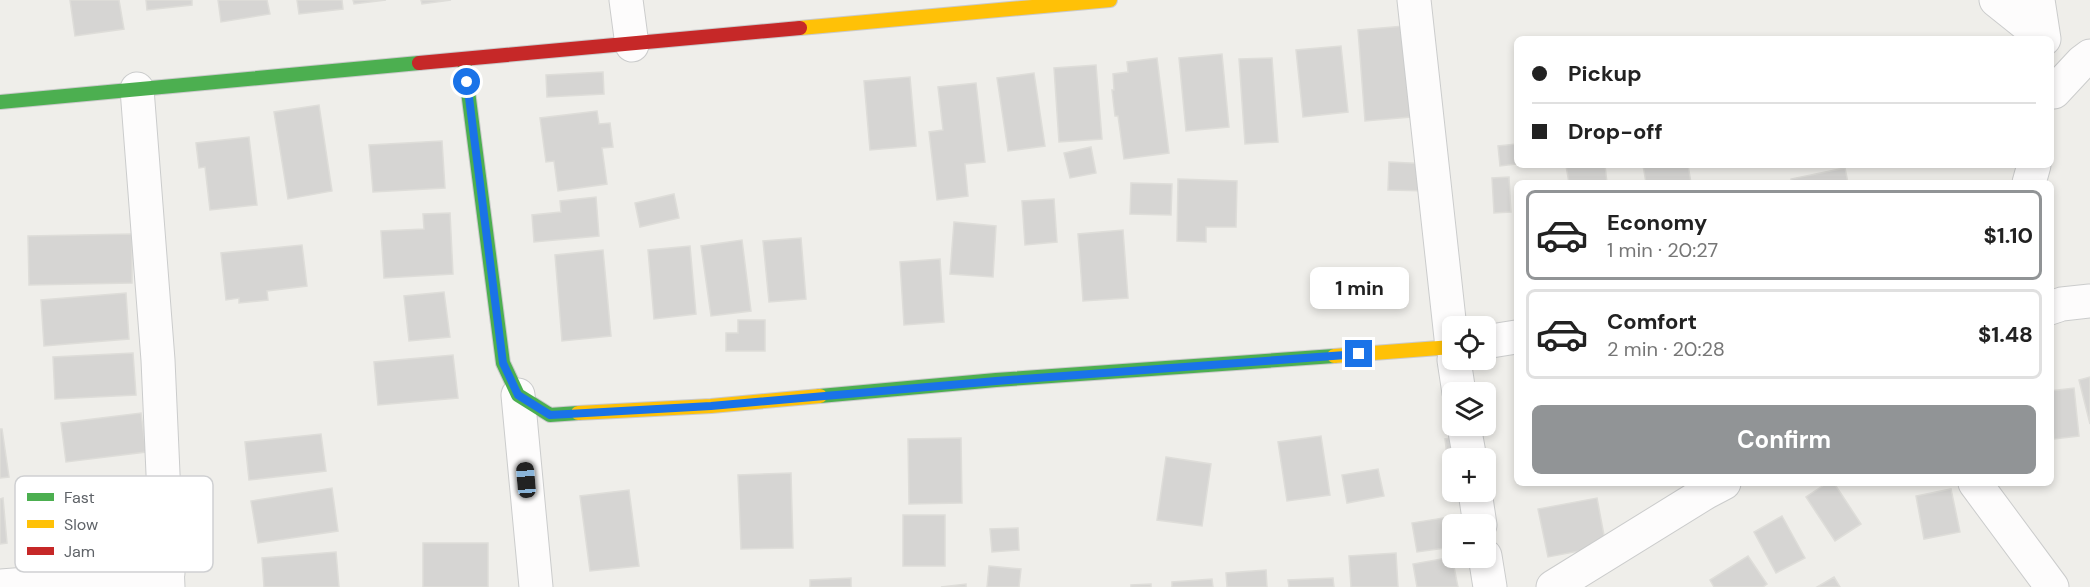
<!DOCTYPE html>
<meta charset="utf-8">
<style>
body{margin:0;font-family:"DM Sans",sans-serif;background:#f6f6f6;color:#222;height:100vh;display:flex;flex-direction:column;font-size:22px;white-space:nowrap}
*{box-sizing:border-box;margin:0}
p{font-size:20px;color:#767676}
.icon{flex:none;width:33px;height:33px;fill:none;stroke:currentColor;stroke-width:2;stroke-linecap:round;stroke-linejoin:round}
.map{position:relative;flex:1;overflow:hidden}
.sheet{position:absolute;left:1514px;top:180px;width:540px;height:306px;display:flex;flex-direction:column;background:#fff;border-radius:9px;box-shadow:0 3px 9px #0003}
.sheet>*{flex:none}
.guide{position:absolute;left:1514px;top:36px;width:540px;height:132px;border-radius:9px;box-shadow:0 3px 9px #0003;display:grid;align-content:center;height:132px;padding:0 18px;background:#fff}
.fabs{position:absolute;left:1442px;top:316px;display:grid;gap:12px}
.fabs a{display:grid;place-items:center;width:54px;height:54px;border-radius:9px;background:#fff;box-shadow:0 3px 9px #0003;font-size:30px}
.end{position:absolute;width:27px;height:27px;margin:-14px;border:8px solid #1a73e8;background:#fff;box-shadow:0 0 0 3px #fff}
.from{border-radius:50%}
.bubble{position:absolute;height:42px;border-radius:9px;background:#fff;box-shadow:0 3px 9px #0003;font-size:20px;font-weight:700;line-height:42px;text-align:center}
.car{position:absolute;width:18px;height:36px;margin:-18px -9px;border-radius:8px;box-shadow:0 0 4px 2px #0007;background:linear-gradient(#222 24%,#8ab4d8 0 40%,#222 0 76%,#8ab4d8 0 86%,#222 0)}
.guide b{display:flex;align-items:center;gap:21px;height:57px;font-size:22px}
.guide b+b{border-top:2px solid #e0e0e0}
.guide i{width:15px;height:15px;background:#222}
ul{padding:10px 0 0;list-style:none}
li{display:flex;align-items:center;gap:18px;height:90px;margin:0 12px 9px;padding:0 6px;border:3px solid #e0e0e0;border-radius:9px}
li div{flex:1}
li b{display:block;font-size:22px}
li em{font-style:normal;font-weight:700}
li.selected{border-color:#919496}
li>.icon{width:54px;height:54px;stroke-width:1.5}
.button{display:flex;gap:12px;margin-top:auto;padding:12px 18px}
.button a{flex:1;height:69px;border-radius:9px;background:#919496;color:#fff;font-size:24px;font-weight:700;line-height:69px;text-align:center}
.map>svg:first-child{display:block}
</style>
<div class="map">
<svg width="2090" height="587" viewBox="0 0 2090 587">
<rect width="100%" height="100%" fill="#efeeea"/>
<path fill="#d6d5d3" stroke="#deddd9" stroke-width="1.5" d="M70 0H119L124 29 75 36Z
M146 0H192V5L147 10Z
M218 0H267L270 14 221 22Z
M297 0H342L343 9 299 14Z
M353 0H386L354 4Z
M421 0H451L422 4Z
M1404 26 1411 117 1365 121 1358 30Z
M1341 46 1348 112 1303 117 1296 50Z
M1222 54 1229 127 1186 131 1179 58Z
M1157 58 1169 153 1124 159 1118 116H1115L1112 90H1114L1113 74 1128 72 1127 62Z
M1272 58 1278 142 1245 144 1239 59Z
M1096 65 1102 139 1059 142 1054 68Z
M603 72 604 94 547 97 546 75Z
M1034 73 1045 146 1008 151 997 78Z
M910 77 916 146 870 150 864 81Z
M976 83 985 162 965 164 968 196 937 200 929 132 943 130 938 87Z
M319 105 332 191 288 199 274 112Z
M597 111 599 124 610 123 613 147 602 148 607 184 558 191 554 161 546 162 540 118Z
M249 137 257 205 210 210 205 167 199 168 196 143Z
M442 141 445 188 373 192 369 145Z
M1516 144V164L1500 166 1498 146Z
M1091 147 1096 173 1070 178 1064 153Z
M1389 162 1430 164 1429 191 1388 190Z
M1573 165H1605L1607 183H1569L1566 166Z
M1643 165H1688L1691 183H1646Z
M1845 168 1848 183H1791V179Z
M1509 177 1511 212 1494 213 1492 178Z
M1178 179 1237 181 1236 227H1206V242L1177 241Z
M1131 183 1172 184 1171 215 1130 214Z
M674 194 679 218 640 227 635 203Z
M596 197 599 236 534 242 532 215 561 212 560 201Z
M1054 199 1057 242 1025 245 1022 201Z
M450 213 453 274 384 278 381 231 424 229 423 214Z
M954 222 996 226 993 277 950 274Z
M1123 230 1128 298 1083 301 1078 234Z
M132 234V283L29 285 28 236Z
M801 238 806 299 769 302 763 241Z
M742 240 751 311 711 316 701 246Z
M302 245 307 286 267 291 268 300 239 303V298L226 300 221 253Z
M690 246 696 314 654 319 648 250Z
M603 250 611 336 562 341 555 255Z
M940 259 944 322 904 325 900 262Z
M444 292 450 337 409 341 404 296Z
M126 293 129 339 44 346 41 300Z
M738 320H765V351H726V333H738Z
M133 353 136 395 55 399 53 357Z
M453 355 458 398 378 405 374 362Z
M2090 377V424L2079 380Z
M2074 388 2079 436 2054 439 2050 391Z
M141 413 146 452 66 462 61 423Z
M0 429H2L9 477 0 478Z
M321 434 326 471 249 480 245 442Z
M1321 436 1330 495 1287 501 1278 442Z
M1468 436 1471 459H1452V472H1449L1445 439Z
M961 438 962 503 909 504 908 439Z
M1166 457 1211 464 1202 526 1157 520Z
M1378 469 1384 496 1347 503 1342 475Z
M791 473 793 548 741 549 738 475Z
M1827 483H1834L1861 524 1835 541 1806 497Z
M332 488 338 531 258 543 251 501Z
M1951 489 1960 532 1924 539 1916 496Z
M629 490 639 566 590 571 580 496Z
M3 498 7 543 0 544V499Z
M1597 498 1606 546 1548 557 1538 509Z
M903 515H945V566H903Z
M1782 516 1805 558 1776 573 1754 532Z
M1449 517 1452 547 1417 552 1412 523Z
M1018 528 1019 550 992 552 990 529Z
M423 543H488V587H423Z
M336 552 339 587H264L262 558Z
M1396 553 1398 587H1351L1349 556Z
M1748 556 1767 584 1763 587H1714L1710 580Z
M1452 557 1458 587H1417L1413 564Z
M989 566 1021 569 1019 587H987Z
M1266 570 1267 587H1227L1226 573Z
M1834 577 1840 587H1817Z
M851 578V587H810V580Z
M1333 578 1334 587H1289L1288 580Z
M1212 579 1213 587H1172V582Z
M966 584V587H941Z
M1151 584V587H1131V585Z"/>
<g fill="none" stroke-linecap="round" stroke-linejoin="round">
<g stroke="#cbcccc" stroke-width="35">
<path id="street" d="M626 0 632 45
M1414 0 1452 347
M1996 0 2026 24 2041 39
M2038 0 2044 39
M137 89 158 360 168 587
M2054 92 2082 62 2090 56
M2029 183 2034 165
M2050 308 2062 304 2090 301
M1485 342 1516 337
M1454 360 1459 393
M518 395 536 587
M1464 426 1470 459
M1975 483 2052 587
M1475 492 1480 525
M1485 556 1490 587
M0 586 168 573
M1553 587 1705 493 1724 483"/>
</g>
<g stroke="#cacacb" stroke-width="16">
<path id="fast" d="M464 60 503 363 518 395 550 415 578 413
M0 102 419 63
M820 396 996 380 1334 356"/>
</g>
<g stroke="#cacacb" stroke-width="16">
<path id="slow" d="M800 28 1110 0
M1334 356 1452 347
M578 413 711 406 820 396"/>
</g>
<g stroke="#cacacb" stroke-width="16">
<path id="jam" d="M419 63 800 28"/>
</g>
<use href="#street" stroke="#fdfcfc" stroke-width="33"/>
<use href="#fast" stroke="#4caf50" stroke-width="14"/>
<use href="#slow" stroke="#ffc107" stroke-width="14"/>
<use href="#jam" stroke="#c62828" stroke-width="14"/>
</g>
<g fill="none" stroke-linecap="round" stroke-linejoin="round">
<path stroke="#1a73e8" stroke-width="8" d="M467 82 503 363 518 395 550 415 711 406 996 381 1359 354"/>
</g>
<rect x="15" y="476" width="198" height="96" rx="9" fill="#fff" stroke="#cfd0d2" stroke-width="1.5"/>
<rect x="27" y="493" width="27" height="8" fill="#4caf50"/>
<rect x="27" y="520" width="27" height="8" fill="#ffc107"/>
<rect x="27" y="547" width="27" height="8" fill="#c62828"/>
<g font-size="16" fill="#5f6368">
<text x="64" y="503">Fast</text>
<text x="64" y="530">Slow</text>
<text x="64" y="557">Jam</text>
</g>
</svg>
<div class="fabs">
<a><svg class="icon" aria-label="locate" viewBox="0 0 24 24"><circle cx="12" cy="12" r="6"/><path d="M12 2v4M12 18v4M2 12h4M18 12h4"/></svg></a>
<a><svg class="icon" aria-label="layers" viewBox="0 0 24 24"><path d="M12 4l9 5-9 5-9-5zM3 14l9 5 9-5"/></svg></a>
<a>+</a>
<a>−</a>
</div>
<i class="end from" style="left:467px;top:82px"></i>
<i class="end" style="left:1359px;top:354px"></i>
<div class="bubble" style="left:1310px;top:267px;width:99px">1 min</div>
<i class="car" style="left:526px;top:480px;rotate:355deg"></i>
<div class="guide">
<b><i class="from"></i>Pickup</b>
<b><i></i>Drop-off</b>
</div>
<section class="sheet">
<ul>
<li class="selected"><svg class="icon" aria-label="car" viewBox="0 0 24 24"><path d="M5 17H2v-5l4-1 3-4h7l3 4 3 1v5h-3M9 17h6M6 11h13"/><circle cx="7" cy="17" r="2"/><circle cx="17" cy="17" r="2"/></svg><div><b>Economy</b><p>1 min · 20:27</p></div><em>$1.10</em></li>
<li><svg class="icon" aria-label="car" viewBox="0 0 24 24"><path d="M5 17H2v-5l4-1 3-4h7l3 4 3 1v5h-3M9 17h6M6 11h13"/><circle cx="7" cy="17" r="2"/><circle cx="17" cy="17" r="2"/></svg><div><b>Comfort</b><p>2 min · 20:28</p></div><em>$1.48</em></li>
</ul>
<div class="button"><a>Confirm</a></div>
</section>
</div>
